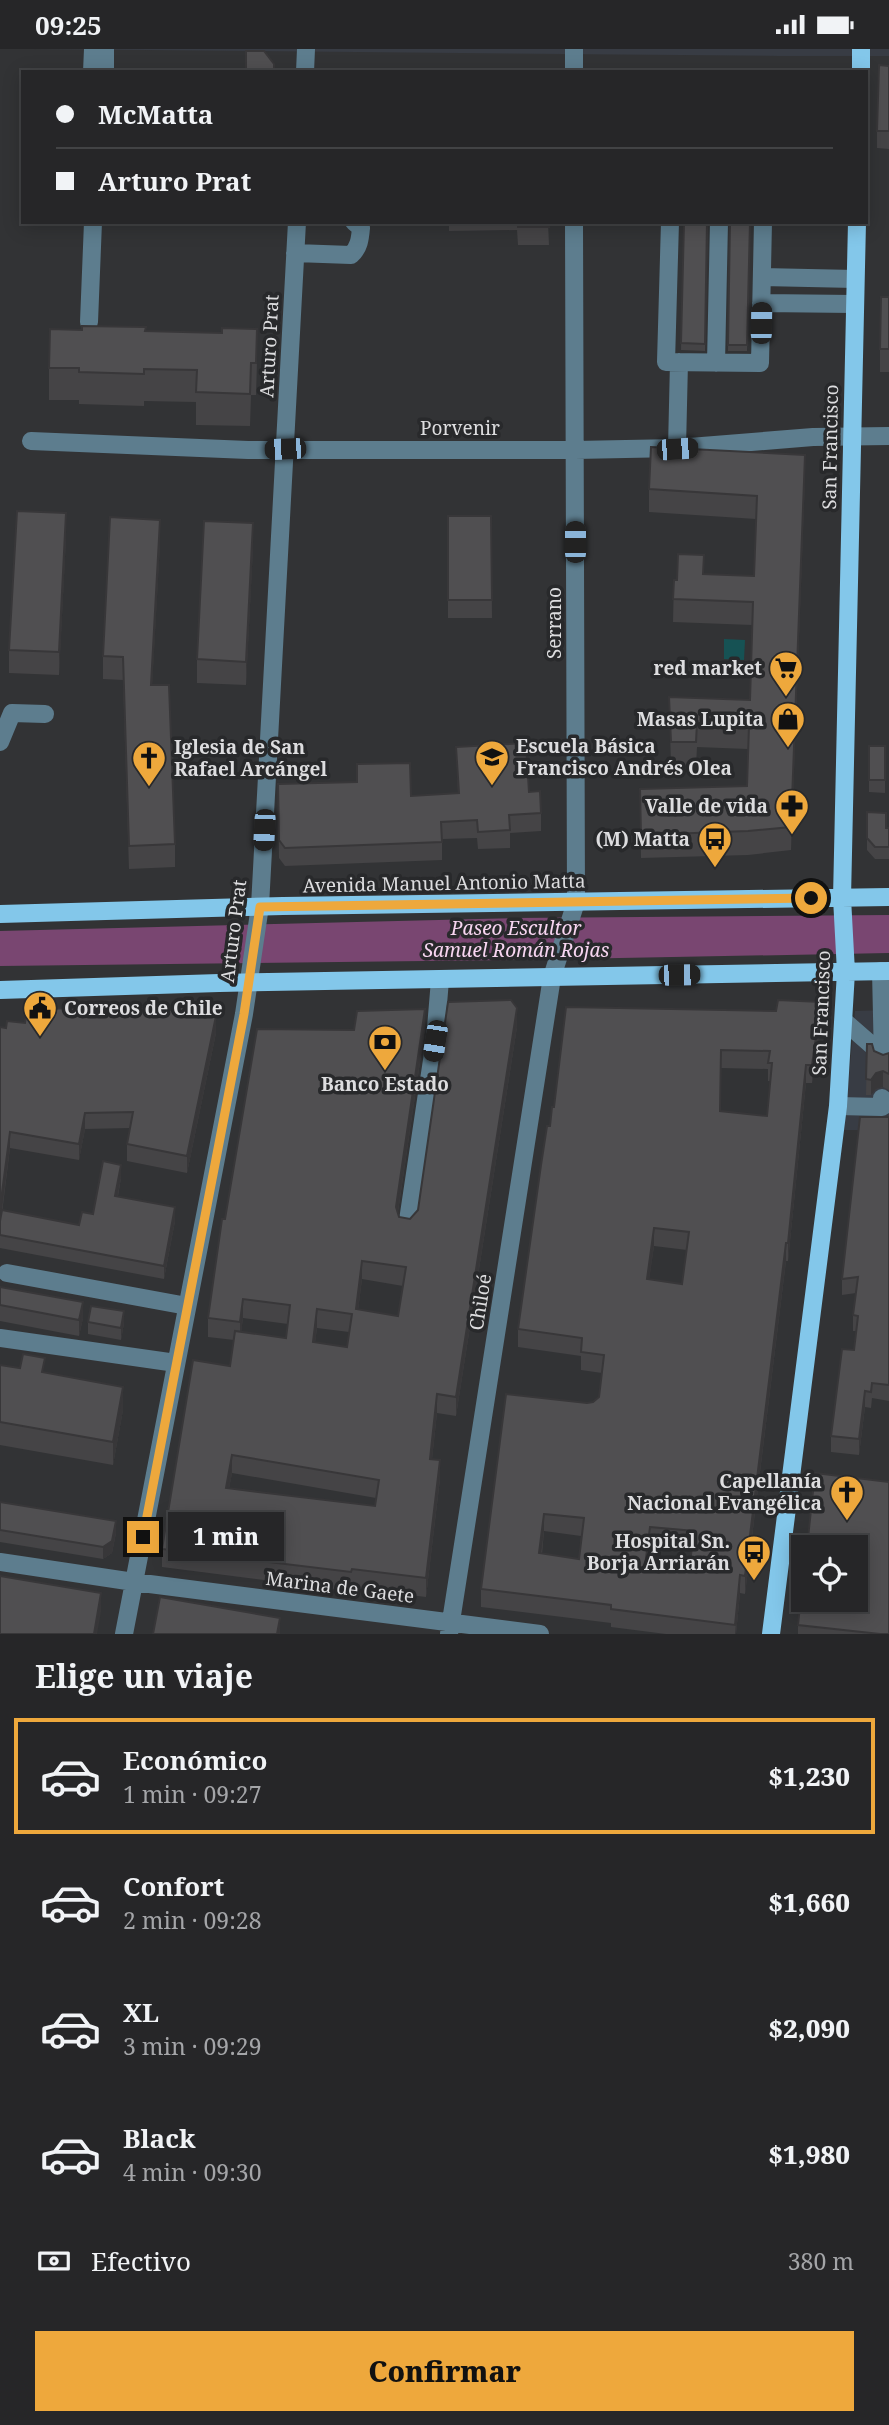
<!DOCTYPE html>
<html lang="es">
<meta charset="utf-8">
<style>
body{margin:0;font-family:"Noto Serif",serif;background:#323234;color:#f1f3f6;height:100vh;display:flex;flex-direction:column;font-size:26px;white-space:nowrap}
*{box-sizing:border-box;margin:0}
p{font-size:23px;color:#a4a5a8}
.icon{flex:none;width:38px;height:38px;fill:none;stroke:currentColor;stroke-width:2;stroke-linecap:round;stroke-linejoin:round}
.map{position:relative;height:1585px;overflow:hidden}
.panel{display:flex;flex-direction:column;background:#262628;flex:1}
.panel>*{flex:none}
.banner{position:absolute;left:21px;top:21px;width:847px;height:154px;border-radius:0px;box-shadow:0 4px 18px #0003,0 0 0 2px #424345;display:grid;align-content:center;height:154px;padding:0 35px;background:#262628}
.tools{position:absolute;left:791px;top:1486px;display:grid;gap:14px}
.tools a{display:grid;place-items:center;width:77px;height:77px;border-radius:0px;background:#262628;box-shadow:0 4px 18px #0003,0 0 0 2px #424345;font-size:35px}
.end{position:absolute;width:32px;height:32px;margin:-16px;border:9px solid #eea83c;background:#111;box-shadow:0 0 0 4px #111}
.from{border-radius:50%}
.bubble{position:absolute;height:49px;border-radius:0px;background:#262628;box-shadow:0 4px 18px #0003,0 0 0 2px #424345;font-size:23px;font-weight:800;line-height:49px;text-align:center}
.car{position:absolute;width:21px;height:42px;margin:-21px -10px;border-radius:9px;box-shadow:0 0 5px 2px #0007;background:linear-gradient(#222 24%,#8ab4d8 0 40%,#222 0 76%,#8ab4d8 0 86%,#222 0)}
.banner b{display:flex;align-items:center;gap:24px;height:66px;font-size:26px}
.banner b+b{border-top:2px solid #424345}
.banner i{width:18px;height:18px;background:#f1f3f6}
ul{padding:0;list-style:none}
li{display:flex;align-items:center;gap:21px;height:116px;margin:0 14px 10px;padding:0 21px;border:4px solid transparent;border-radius:0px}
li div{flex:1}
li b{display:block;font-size:26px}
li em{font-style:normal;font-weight:800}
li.current{border-color:#eea83c}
li>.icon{width:63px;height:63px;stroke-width:1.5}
h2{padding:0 35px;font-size:32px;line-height:84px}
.pay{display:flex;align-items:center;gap:18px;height:77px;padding:0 35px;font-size:26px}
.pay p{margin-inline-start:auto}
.button{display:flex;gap:14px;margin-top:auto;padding:14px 35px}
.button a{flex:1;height:80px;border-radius:0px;background:#eea83c;color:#111;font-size:28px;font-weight:800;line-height:80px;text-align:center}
.status{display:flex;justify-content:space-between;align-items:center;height:49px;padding:0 35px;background:#262628;direction:ltr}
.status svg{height:19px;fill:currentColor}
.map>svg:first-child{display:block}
</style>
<div class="status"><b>09:25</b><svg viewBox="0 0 49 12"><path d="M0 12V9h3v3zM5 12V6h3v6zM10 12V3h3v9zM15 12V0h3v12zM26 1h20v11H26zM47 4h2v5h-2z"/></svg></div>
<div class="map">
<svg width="889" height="1585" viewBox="0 0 889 1585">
<rect width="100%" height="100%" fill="#323335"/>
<path fill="#383c44" d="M33 0H889V7H779Z
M889 961V1081H844L855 962Z"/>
<path fill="#794671" d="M889 866V904L515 911 0 917V882L515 869Z"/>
<path fill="#165254" d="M724 590 745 591 744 611 724 610Z"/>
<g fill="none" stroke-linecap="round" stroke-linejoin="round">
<path stroke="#5d7d8e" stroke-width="18" d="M574 0V23
M92 23 93 0
M105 23V0
M305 23 306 0
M670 173 666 313 760 314 763 173
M295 204 351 206C359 199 360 190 361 179L354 173
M762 228 855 230
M761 254 854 255
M89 273 93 173
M716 314 719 173
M31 392 248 401H575L677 399 813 388 889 387
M677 399 679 313
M0 693 12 664 45 665
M881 922 883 1011
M844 972 883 1006
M838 1057 882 1058V1049
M407 1178 435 991 440 931
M7 1224 187 1257
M0 1289 176 1314
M0 1513 134 1533 540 1585
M124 1585 244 965 260 857 297 173
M449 1585 552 928 576 853 574 173"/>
<path stroke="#83c7ea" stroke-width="18" d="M861 23V0
M0 865 283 857 889 848
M0 941 219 934 889 922
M771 1585 838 1057 846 923 842 849 857 173"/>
</g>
<path fill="#454446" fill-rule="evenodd" d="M889 17V100L877 99V82Z
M449 173H548L549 196H518L517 181 449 182Z
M684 173H708L705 302 681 301Z
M730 173H750L747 302H728Z
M889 248V323H880V300Z
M146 282 257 313 256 346H251L250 377 196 376V353L144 352V357L79 355V351H49V319Z
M805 429 791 801 748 806 641 809 640 740 747 737 748 700 697 698 696 717 671 716 669 648 750 651 752 576 673 573 674 531 704 526 754 527 756 470 649 463V440Z
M448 467H491L492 569H448Z
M66 488 59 626 9 624V601Z
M160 494 152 636 175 795V818L129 820 123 631 103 630V607Z
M253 498 246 636 197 634V610Z
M869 697H885V744L869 743Z
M456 698 529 743 541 764V782L510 784V799L478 800 477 789 442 790V811L285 817 279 809 278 735 357 733 411 747 458 744Z
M867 763 886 779H889V810H875L867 801Z
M566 958 821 971 812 1034H806L788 1212H786L745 1545 740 1544 736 1585H666L611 1578V1574L481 1558V1540L587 1354 593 1353 599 1348 602 1324 581 1321V1307L518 1298V1280L550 1077 554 1058ZM721 1019 768 1020V1032H770L767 1067 720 1062ZM654 1197 687 1201 682 1235 649 1230ZM544 1482 581 1487 579 1510 542 1505ZM650 1495 692 1500 689 1522 647 1518Z
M25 974 216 984 187 1124 127 1112V1095L130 1079 85 1080 79 1111 10 1099 2 1164 79 1176 93 1165 121 1129 118 1147 175 1172 164 1230 0 1199V978L6 979Z
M517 978 456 1367 437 1364 432 1410 440 1430 426 1548 352 1539 351 1542 162 1518V1500L230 1317 234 1291 208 1288V1269L225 1170 354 981 425 979 398 1163 399 1168 410 1170 418 1161ZM362 1230 403 1237 398 1267 358 1261ZM243 1269 288 1275 286 1289 241 1283ZM317 1279 349 1283 347 1298 315 1293ZM232 1424 376 1449 375 1457 229 1439Z
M867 995 874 1002 883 1006 889 1004V1041L883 1038 876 1040 871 1046H866Z
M889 1068V1352L872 1349 871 1359 865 1358 859 1406 831 1403V1387L854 1301 856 1282H853V1266L856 1244 842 1246V1230Z
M0 1238 83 1269 79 1287 0 1272Z
M88 1273 124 1274 121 1291 88 1285Z
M0 1316 45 1324 123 1361 113 1416 0 1396Z
M0 1453 116 1484 112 1504 103 1510 0 1493Z
M798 1576 889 1585H798Z"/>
<path fill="#383739" d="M805 406V429L791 801V778Z
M66 464V488L59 626V603Z
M160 471V494L151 659V636Z
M253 474V498L246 636V613Z
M821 953V971L812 1034V1016Z
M517 959V978L456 1367V1348Z
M425 960V979L396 1176V1158Z
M216 967V984L187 1124V1107Z
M806 1016V1034L788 1212V1194Z
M883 1022V1038L876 1040 871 1046V1031L876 1024Z
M85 1064V1080L79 1111V1095Z
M10 1083V1099L0 1176V1159Z
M121 1116V1129L115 1161V1147Z
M175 1158V1172L164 1230V1217Z
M654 1179V1197L647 1248V1230Z
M786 1194V1212L745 1545V1527Z
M362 1212V1230L356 1279V1260Z
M243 1250V1269L240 1292V1273Z
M83 1253V1269L79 1287V1271Z
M317 1260V1279L313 1311V1293Z
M124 1262V1274L121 1291V1279Z
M123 1338V1361L113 1416V1393Z
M865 1342V1358L859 1406V1390Z
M437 1345V1364L430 1429V1410Z
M232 1406V1424L226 1457V1439Z
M440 1411V1430L426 1548V1529Z
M544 1465V1482L539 1522V1504Z
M116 1472V1484L112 1504 103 1510V1498Z
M650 1478V1495L645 1535V1517Z
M740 1526V1544L736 1585H735Z
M101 1544V1563L97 1585H94Z
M280 1569V1585H277Z"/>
<path fill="#504f51" stroke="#383739" stroke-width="2" fill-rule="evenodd" d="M246 2H264L274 15V23H246Z
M879 16 889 17V82H877Z
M518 173H548L549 178H518Z
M684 173H707L705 295 681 294Z
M730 173H750L747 296H728Z
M881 248H889V300H880Z
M82 277 146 278 145 282 222 284V279L257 280 256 314H251L250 345 196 343 197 321 144 320V325L79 323V319H49L50 280 82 281Z
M651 398 805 406 791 778 748 782 641 786 640 740 747 737 749 677 697 674 696 693H671L669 648 750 651 753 553 673 550 674 531H677L678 505 704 506 703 525 754 527 757 447 649 440Z
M17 462 66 464 59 603 9 601Z
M448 467H491L492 551H448Z
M110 468 160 471 151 636H169L175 795 129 797 123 608 103 607Z
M204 472 253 474 246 613 197 610Z
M526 694 529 743 540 742 541 764 509 766 510 781 478 783 477 771 441 773 442 793 285 799 279 791 278 735 357 733V715L410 714 411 747 459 744 456 698Z
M869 697H885V731H869Z
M867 763 886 764V779H889V798H875L867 789Z
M511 951 517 959 456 1348 437 1345 430 1410 440 1411 426 1529 352 1520 351 1523 162 1500 193 1311 230 1317 235 1282 286 1289 290 1256 243 1250 240 1273 208 1269 222 1170H225L257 980 354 981 357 962 425 960 396 1158 399 1168 410 1170 418 1161 448 953ZM362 1212 406 1218 398 1267 356 1260ZM317 1260 352 1265 347 1298 313 1293ZM232 1406 379 1431 375 1457 226 1439Z
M778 951 821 953 812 1016H806L788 1194H786L745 1527 740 1526 735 1576 611 1560V1556L481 1540 506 1345 587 1354 593 1353 599 1348 604 1306 581 1303 582 1289 518 1280 541 1116 547 1077H550L552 1058H554L566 958 776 962ZM721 1001 770 1002 768 1014H772L767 1067 720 1062ZM654 1179 689 1183 682 1235 647 1230ZM544 1465 584 1469 579 1510 539 1504ZM650 1478 694 1482 689 1522 645 1517Z
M208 957 216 967 187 1107 127 1095 133 1063 85 1064 79 1095 10 1083 0 1159V978L6 979 7 972 25 974 27 960Z
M867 995H872L874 1002 883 1006 889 1004V1025L883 1022 876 1024 871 1031 866 1030Z
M860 1068H889V1336L872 1334 871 1343 865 1342 859 1390 831 1387 842 1300 854 1301 858 1267 853 1266 858 1228 842 1230Z
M103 1112 121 1116 115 1147 175 1158 164 1217 0 1186V1172L2 1161 79 1176 82 1163 93 1165Z
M0 1238 83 1253 79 1271 0 1256Z
M91 1257 124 1262 121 1279 88 1273Z
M23 1305 45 1309 42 1323 123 1338 113 1393 0 1373V1316L20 1319Z
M815 1424 889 1433V1585H880L798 1576 803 1528V1550H856V1498H807Z
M0 1453 116 1472 112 1492 103 1498 0 1481Z
M0 1527 101 1544 94 1585H0Z
M160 1548 280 1569 277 1585H153Z"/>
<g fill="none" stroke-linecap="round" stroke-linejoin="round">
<path stroke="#eea83c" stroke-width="9" d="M143 1488 244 965 260 858 811 849"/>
</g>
<defs>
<g id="supermarket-pin" transform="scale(1.75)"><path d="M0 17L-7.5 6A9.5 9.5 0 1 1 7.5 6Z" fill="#eea83c" stroke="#28292b"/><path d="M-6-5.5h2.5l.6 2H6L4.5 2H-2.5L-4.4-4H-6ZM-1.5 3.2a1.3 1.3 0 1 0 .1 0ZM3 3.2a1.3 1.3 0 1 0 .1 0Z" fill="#111"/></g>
<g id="shop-pin" transform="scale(1.75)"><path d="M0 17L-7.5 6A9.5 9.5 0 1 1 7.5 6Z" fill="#eea83c" stroke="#28292b"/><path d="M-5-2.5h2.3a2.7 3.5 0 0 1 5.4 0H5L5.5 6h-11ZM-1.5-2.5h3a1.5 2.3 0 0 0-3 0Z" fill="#111"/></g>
<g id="school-pin" transform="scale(1.75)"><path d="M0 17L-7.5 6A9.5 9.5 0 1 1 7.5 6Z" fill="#eea83c" stroke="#28292b"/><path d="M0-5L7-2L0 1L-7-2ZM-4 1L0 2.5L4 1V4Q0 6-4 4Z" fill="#111"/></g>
<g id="church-pin" transform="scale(1.75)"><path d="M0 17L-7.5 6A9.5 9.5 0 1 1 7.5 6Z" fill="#eea83c" stroke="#28292b"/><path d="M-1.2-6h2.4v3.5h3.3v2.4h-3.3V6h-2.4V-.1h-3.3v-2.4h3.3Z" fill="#111"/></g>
<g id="pharmacy-pin" transform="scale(1.75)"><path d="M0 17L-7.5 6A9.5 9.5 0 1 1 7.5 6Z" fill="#eea83c" stroke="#28292b"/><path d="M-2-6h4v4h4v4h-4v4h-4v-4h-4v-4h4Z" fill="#111"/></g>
<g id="bus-pin" transform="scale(1.75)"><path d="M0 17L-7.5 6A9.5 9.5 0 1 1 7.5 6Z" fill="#eea83c" stroke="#28292b"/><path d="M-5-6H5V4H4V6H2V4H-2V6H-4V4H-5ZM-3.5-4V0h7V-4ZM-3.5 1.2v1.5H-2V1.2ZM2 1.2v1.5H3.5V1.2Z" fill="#111"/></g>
<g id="civic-pin" transform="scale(1.75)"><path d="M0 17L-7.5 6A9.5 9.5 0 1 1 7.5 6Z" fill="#eea83c" stroke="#28292b"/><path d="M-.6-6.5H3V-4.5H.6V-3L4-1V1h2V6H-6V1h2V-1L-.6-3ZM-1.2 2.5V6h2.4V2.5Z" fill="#111"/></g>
<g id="bank-pin" transform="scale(1.75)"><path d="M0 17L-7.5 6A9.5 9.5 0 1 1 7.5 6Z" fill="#eea83c" stroke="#28292b"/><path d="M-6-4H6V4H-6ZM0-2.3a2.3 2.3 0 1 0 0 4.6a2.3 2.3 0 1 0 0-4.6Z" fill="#111"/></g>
</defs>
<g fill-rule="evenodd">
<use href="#supermarket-pin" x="786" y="619"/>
<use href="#shop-pin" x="788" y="670"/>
<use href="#school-pin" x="492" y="708"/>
<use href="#church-pin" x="149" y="709"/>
<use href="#pharmacy-pin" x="792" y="757"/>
<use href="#bus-pin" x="715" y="790"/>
<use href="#civic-pin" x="40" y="959"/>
<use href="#bank-pin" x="385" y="993"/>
<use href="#church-pin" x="847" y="1443"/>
<use href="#bus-pin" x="754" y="1503"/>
</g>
<g text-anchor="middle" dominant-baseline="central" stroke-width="7" stroke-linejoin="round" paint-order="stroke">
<g font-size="19" fill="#dddddf" stroke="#28292b">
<text transform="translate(269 297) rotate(-87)">Arturo Prat</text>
<text x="460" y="379">Porvenir</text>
<text transform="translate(830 398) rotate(-89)">San Francisco</text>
<text transform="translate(554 574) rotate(-90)">Serrano</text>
<text transform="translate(444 834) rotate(-1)">Avenida Manuel Antonio Matta</text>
<text transform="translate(233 882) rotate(-83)">Arturo Prat</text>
<text transform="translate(821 964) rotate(-88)">San Francisco</text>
<text transform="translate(480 1253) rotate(-81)">Chiloé</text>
<text transform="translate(340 1538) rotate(7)">Marina de Gaete</text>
</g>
<g font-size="19" font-weight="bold" fill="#dddddf" stroke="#28292b" text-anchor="end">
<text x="762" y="619">red market</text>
<text x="764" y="670">Masas Lupita</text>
<text x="516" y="697" text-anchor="start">Escuela Básica<tspan x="516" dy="22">Francisco Andrés Olea</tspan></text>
<text x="174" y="698" text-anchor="start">Iglesia de San<tspan x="174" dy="22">Rafael Arcángel</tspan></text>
<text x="768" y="757">Valle de vida</text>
<text x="690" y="790">(M) Matta</text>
<text x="64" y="959" text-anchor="start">Correos de Chile</text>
<text x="385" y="1035" text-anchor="middle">Banco Estado</text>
<text x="822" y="1432">Capellanía<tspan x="822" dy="22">Nacional Evangélica</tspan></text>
<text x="730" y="1492">Hospital Sn.<tspan x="730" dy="22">Borja Arriarán</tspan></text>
</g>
<g font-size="19" font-style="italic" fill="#f8d6f1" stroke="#28292b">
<text x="516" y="879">Paseo Escultor<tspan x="516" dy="22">Samuel Román Rojas</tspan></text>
</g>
</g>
</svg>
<div class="tools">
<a><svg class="icon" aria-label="locate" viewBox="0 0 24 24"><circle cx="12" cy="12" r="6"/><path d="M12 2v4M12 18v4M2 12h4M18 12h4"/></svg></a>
</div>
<i class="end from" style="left:811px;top:849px"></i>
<i class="end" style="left:143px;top:1488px"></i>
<div class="bubble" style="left:168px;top:1463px;width:116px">1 min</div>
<i class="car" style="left:761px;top:274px;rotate:1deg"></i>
<i class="car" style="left:285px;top:400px;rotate:268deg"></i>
<i class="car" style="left:677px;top:400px;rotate:86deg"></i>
<i class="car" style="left:575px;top:493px;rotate:0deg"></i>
<i class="car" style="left:264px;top:781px;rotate:183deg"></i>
<i class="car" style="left:679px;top:926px;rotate:89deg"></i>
<i class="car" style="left:435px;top:992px;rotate:189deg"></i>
<div class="banner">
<b><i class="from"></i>McMatta</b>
<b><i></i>Arturo Prat</b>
</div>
</div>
<section class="panel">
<h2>Elige un viaje</h2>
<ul>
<li class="current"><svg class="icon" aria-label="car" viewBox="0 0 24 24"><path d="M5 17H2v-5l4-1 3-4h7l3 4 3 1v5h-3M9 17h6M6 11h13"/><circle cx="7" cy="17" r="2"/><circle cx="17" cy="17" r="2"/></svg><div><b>Económico</b><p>1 min · 09:27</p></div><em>$1,230</em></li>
<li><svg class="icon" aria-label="car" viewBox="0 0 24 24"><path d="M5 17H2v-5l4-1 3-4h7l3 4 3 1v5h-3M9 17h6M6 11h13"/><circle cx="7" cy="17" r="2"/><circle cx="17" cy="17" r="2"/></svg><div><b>Confort</b><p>2 min · 09:28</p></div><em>$1,660</em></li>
<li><svg class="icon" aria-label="car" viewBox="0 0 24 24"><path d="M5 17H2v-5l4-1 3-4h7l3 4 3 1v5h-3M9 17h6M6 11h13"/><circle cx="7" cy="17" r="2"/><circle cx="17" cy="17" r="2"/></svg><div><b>XL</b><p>3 min · 09:29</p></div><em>$2,090</em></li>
<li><svg class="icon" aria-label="car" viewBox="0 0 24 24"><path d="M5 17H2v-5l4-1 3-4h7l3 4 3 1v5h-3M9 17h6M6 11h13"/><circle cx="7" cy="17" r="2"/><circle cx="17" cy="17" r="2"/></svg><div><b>Black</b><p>4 min · 09:30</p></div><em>$1,980</em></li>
</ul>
<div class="pay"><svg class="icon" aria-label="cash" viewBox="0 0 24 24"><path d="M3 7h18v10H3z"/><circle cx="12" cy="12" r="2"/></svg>Efectivo<p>380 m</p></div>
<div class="button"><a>Confirmar</a></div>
</section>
